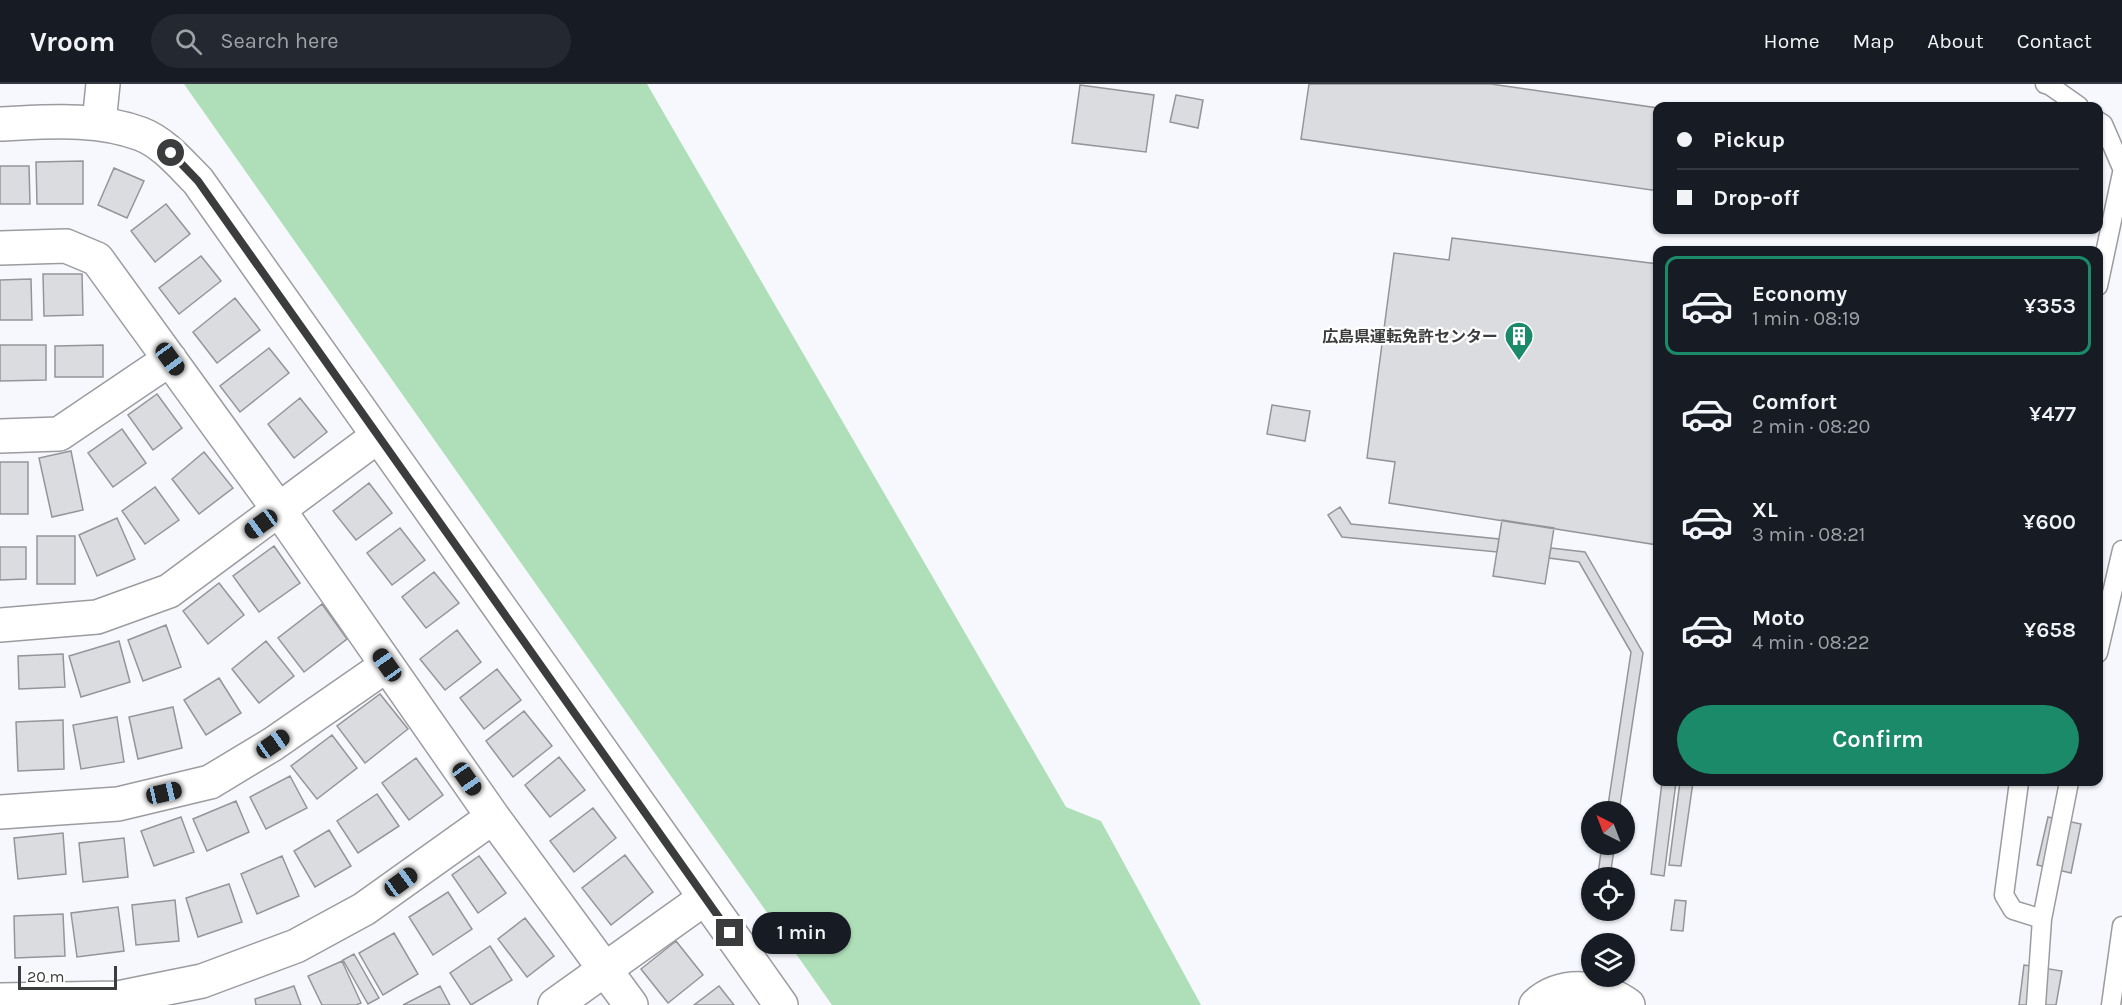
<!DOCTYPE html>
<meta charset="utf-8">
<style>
body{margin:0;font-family:Karla,"Noto Sans JP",sans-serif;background:#242831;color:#f1f3f6;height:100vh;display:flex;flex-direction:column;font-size:22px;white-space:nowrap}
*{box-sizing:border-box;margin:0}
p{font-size:20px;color:#9ea1a6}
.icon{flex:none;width:33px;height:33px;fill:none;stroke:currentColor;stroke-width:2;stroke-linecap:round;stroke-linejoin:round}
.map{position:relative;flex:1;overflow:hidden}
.side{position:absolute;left:1653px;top:162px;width:450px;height:540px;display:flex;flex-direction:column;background:#171b24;border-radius:12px;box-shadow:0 2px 4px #0004}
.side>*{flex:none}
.hud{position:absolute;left:1653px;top:18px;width:450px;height:132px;border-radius:12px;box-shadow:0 2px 4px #0004;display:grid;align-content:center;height:132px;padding:0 24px;background:#171b24}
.needle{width:39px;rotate:318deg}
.controls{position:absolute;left:1581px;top:717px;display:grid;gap:12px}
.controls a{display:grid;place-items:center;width:54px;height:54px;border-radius:50%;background:#171b24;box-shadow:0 2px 4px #0004;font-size:30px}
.scale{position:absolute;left:18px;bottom:15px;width:99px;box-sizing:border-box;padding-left:6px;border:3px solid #3b3c3d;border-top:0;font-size:16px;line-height:21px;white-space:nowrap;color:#3b3c3d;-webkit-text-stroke:4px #fff;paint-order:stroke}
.end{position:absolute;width:27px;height:27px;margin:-14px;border:8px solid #3b3c3d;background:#fff;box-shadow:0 0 0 3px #fff}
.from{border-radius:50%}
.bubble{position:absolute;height:42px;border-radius:21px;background:#171b24;box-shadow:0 2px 4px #0004;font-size:20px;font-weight:600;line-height:42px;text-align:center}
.car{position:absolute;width:18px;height:36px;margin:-18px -9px;border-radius:8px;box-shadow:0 0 4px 2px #0007;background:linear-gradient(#222 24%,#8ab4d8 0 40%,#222 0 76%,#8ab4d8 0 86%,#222 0)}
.hud b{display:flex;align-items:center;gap:21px;height:57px;font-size:22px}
.hud b+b{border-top:2px solid #363941}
.hud i{width:15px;height:15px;background:#f1f3f6}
ul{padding:10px 0 0;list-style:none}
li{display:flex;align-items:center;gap:18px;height:99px;margin:0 12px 9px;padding:0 12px;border:3px solid transparent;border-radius:12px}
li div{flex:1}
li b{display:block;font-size:22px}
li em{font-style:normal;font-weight:600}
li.selected{border-color:#1b8a69}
li>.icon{width:54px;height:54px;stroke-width:1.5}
.button{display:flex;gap:12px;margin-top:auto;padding:12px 24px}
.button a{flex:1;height:69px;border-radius:36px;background:#1b8a69;color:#fff;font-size:24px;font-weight:600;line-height:69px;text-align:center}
header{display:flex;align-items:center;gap:36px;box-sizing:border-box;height:84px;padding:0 30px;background:#171b24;border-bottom:2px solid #363941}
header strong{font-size:28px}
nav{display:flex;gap:33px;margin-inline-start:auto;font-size:21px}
.search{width:420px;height:54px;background:#242831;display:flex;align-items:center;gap:15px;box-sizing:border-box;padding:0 21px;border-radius:33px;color:#9ea1a6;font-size:22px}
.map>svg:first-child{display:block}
</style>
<header>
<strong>Vroom</strong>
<div class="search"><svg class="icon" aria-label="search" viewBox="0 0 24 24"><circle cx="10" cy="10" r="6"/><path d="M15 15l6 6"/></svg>Search here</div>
<nav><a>Home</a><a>Map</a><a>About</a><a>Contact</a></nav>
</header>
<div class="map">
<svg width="2122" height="921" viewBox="0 0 2122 921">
<rect width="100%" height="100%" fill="#f7f8fd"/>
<path fill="#afdfb9" d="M184 0H647L1066 723 1101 737 1201 921H832Z"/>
<path fill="#dbdce0" stroke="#949599" stroke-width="1.5" d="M1309 0H1491L1658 24V107L1301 55Z
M1080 1 1154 11 1146 68 1072 59Z
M1176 11 1203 16 1198 44 1170 38Z
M83 77V120H37L36 78Z
M0 82H29L30 120H0Z
M114 84 144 97 127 134 98 121Z
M166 120 190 150 155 178 131 147Z
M1452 154 1658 180V461L1389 419 1395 378 1367 374 1394 169 1449 176Z
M201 172 221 197 179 230 159 204Z
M43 190H82L83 231 44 232Z
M31 195 32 236H0V196Z
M235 214 260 246 217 279 193 248Z
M0 261H46V296L0 297Z
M103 261V293H55V262Z
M269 264 289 289 240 328 220 302Z
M157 310 182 344 153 366 128 331Z
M300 314 327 348 294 374 268 340Z
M1272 321 1310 327 1305 357 1267 350Z
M122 345 146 379 113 403 88 369Z
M71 367 83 426 52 433 39 374Z
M204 368 233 404 199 430 172 395Z
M0 378H28V430H0Z
M369 399 392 429 356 456 333 427Z
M155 403 179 436 145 460 122 427Z
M1340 423 1351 440 1499 455 1497 468 1342 453 1328 431Z
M117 434 135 475 97 492 79 451Z
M1502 436 1554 444 1545 500 1493 492Z
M400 444 425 476 392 501 367 469Z
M37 452H75V500H37Z
M274 462 300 499 259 528 233 492Z
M0 463H26V495L0 496Z
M1551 464 1585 468 1643 569 1619 728H1607L1631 568 1579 478 1549 474Z
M434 488 459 519 426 544 402 513Z
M219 499 244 531 208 560 183 527Z
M322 520 347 555 304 588 278 554Z
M166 541 181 583 143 597 128 556Z
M457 546 481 578 445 606 420 575Z
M119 557 130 598 81 613 69 572Z
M266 557 294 592 259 619 232 585Z
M63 570 65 603 19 605 18 572Z
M497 585 521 616 484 645 460 614Z
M219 594 241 629 206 651 184 616Z
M380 610 408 645 365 679 337 642Z
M173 623 182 664 138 675 129 633Z
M524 627 552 662 513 693 486 657Z
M117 633 124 678 81 685 73 641Z
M63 636 64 685 18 687 16 638Z
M332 651 357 684 317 715 291 682Z
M559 673 585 706 550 733 525 701Z
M416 674 443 711 409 736 382 699Z
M290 692 307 724 266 745 250 713Z
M1662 698H1676L1664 792 1651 790Z
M1680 698H1693L1681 782 1669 781Z
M377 710 399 742 358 769 337 737Z
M236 717 249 748 207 767 193 735Z
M593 724 616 754 574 788 550 757Z
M181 733 194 768 154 782 141 747Z
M2048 733 2081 740 2071 789 2037 781Z
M329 746 351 782 315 803 294 767Z
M63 749 66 790 18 795 14 754Z
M124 754 128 793 83 798 79 759Z
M1602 760H1615L1610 792 1598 790Z
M625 771 653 808 611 841 582 804Z
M282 772 299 812 257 830 241 790Z
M479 772 506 809 478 829 452 791Z
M229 800 242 838 198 853 186 814Z
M448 808 472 845 433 871 409 833Z
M175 816 179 857 136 861 132 821Z
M1675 816 1686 817 1683 847 1671 846Z
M118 823 124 867 77 873 71 829Z
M63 830 65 872 15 874 14 832Z
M525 834 554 872 527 893 498 855Z
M394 849 418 890 383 911 359 869Z
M676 857 703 891 668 919 641 885Z
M490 862 512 896 471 921 450 889Z
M354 870 379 914 368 920 343 876Z
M342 877 361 919 356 921H322L308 892Z
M2024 881 2062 887 2056 921H2019Z
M294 902 301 921H256L255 915Z
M440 902 450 921H403Z
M719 902 734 921H694Z"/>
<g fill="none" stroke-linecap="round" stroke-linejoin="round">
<g stroke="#9b9ca0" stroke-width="21">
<path id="lane" d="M2045 0 2049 1 2079 22
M2098 37 2103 40 2122 84
M2098 202 2122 89
M2098 569 2122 466
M2019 698 2004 811 2013 826 2042 835
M2036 921 2042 835 2069 698
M2111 921 2122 842"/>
</g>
<g stroke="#9b9ca0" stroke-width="36">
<path id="street" d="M99 39 103 0
M0 164 66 162 97 175 279 426 493 733 631 921
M0 352 59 350 170 275
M0 541 97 533 169 507 378 352
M0 728 118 720 210 698 273 660 387 581
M0 916 118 914 202 897 296 862 364 825 493 733
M555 921 705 814
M1536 921C1562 897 1602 902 1628 921"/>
</g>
<g stroke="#9b9ca0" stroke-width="36">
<path id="secondary" d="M0 40C47 38 96 33 141 50 164 59 181 80 198 97L781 921"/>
</g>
<use href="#lane" stroke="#fff" stroke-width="18"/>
<use href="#street" stroke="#fff" stroke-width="33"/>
<use href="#secondary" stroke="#fff" stroke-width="33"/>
</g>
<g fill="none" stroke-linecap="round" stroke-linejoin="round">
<path stroke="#3b3c3d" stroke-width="8" d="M171 69 198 97 730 849"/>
</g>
<defs>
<g id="building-pin" transform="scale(1.5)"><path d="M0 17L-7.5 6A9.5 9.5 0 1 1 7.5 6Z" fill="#1b8a69" stroke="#fff"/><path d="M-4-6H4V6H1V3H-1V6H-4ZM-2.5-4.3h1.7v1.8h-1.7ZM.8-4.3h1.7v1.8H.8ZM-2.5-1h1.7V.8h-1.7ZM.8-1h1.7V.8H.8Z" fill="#fff"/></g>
</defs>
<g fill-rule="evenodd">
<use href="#building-pin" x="1519" y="252"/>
</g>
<g text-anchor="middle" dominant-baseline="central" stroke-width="4.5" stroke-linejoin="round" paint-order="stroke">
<g font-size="16" font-weight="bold" fill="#3b3c3d" stroke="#fff" text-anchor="end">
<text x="1498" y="252">広島県運転免許センター</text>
</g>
</g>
</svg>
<div class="controls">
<a><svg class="needle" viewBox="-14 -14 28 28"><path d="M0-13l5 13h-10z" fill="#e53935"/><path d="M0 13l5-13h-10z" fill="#9ea1a6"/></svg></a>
<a><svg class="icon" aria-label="locate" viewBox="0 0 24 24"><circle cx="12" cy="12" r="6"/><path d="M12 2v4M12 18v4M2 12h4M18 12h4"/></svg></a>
<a><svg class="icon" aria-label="layers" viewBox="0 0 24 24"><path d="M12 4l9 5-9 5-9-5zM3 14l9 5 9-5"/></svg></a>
</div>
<div class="scale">20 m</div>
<i class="end from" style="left:171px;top:69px"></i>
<i class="end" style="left:730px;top:849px"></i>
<div class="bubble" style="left:752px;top:828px;width:99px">1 min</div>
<i class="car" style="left:170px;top:275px;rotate:144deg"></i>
<i class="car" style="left:261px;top:440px;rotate:234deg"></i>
<i class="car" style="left:387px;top:581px;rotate:325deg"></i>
<i class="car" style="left:273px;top:660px;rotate:55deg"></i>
<i class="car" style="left:467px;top:695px;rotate:145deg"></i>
<i class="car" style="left:164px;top:709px;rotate:77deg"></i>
<i class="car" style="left:401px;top:798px;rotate:54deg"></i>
<div class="hud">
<b><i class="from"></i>Pickup</b>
<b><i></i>Drop-off</b>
</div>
<section class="side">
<ul>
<li class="selected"><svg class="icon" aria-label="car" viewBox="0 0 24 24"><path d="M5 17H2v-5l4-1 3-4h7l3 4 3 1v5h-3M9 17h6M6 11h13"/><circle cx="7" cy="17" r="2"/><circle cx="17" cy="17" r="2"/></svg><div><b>Economy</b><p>1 min · 08:19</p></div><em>¥353</em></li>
<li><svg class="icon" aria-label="car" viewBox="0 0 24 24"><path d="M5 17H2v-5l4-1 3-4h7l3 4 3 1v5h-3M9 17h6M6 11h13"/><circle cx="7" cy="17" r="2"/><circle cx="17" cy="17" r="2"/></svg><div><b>Comfort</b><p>2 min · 08:20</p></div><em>¥477</em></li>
<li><svg class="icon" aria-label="car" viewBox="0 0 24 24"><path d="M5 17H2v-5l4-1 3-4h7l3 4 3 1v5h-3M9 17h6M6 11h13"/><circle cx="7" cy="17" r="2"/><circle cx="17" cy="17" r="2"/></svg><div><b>XL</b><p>3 min · 08:21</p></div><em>¥600</em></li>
<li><svg class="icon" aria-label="car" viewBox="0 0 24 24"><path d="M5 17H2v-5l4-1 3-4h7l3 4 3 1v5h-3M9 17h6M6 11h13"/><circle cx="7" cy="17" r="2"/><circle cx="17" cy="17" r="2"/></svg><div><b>Moto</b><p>4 min · 08:22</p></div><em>¥658</em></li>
</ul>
<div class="button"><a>Confirm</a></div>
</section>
</div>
